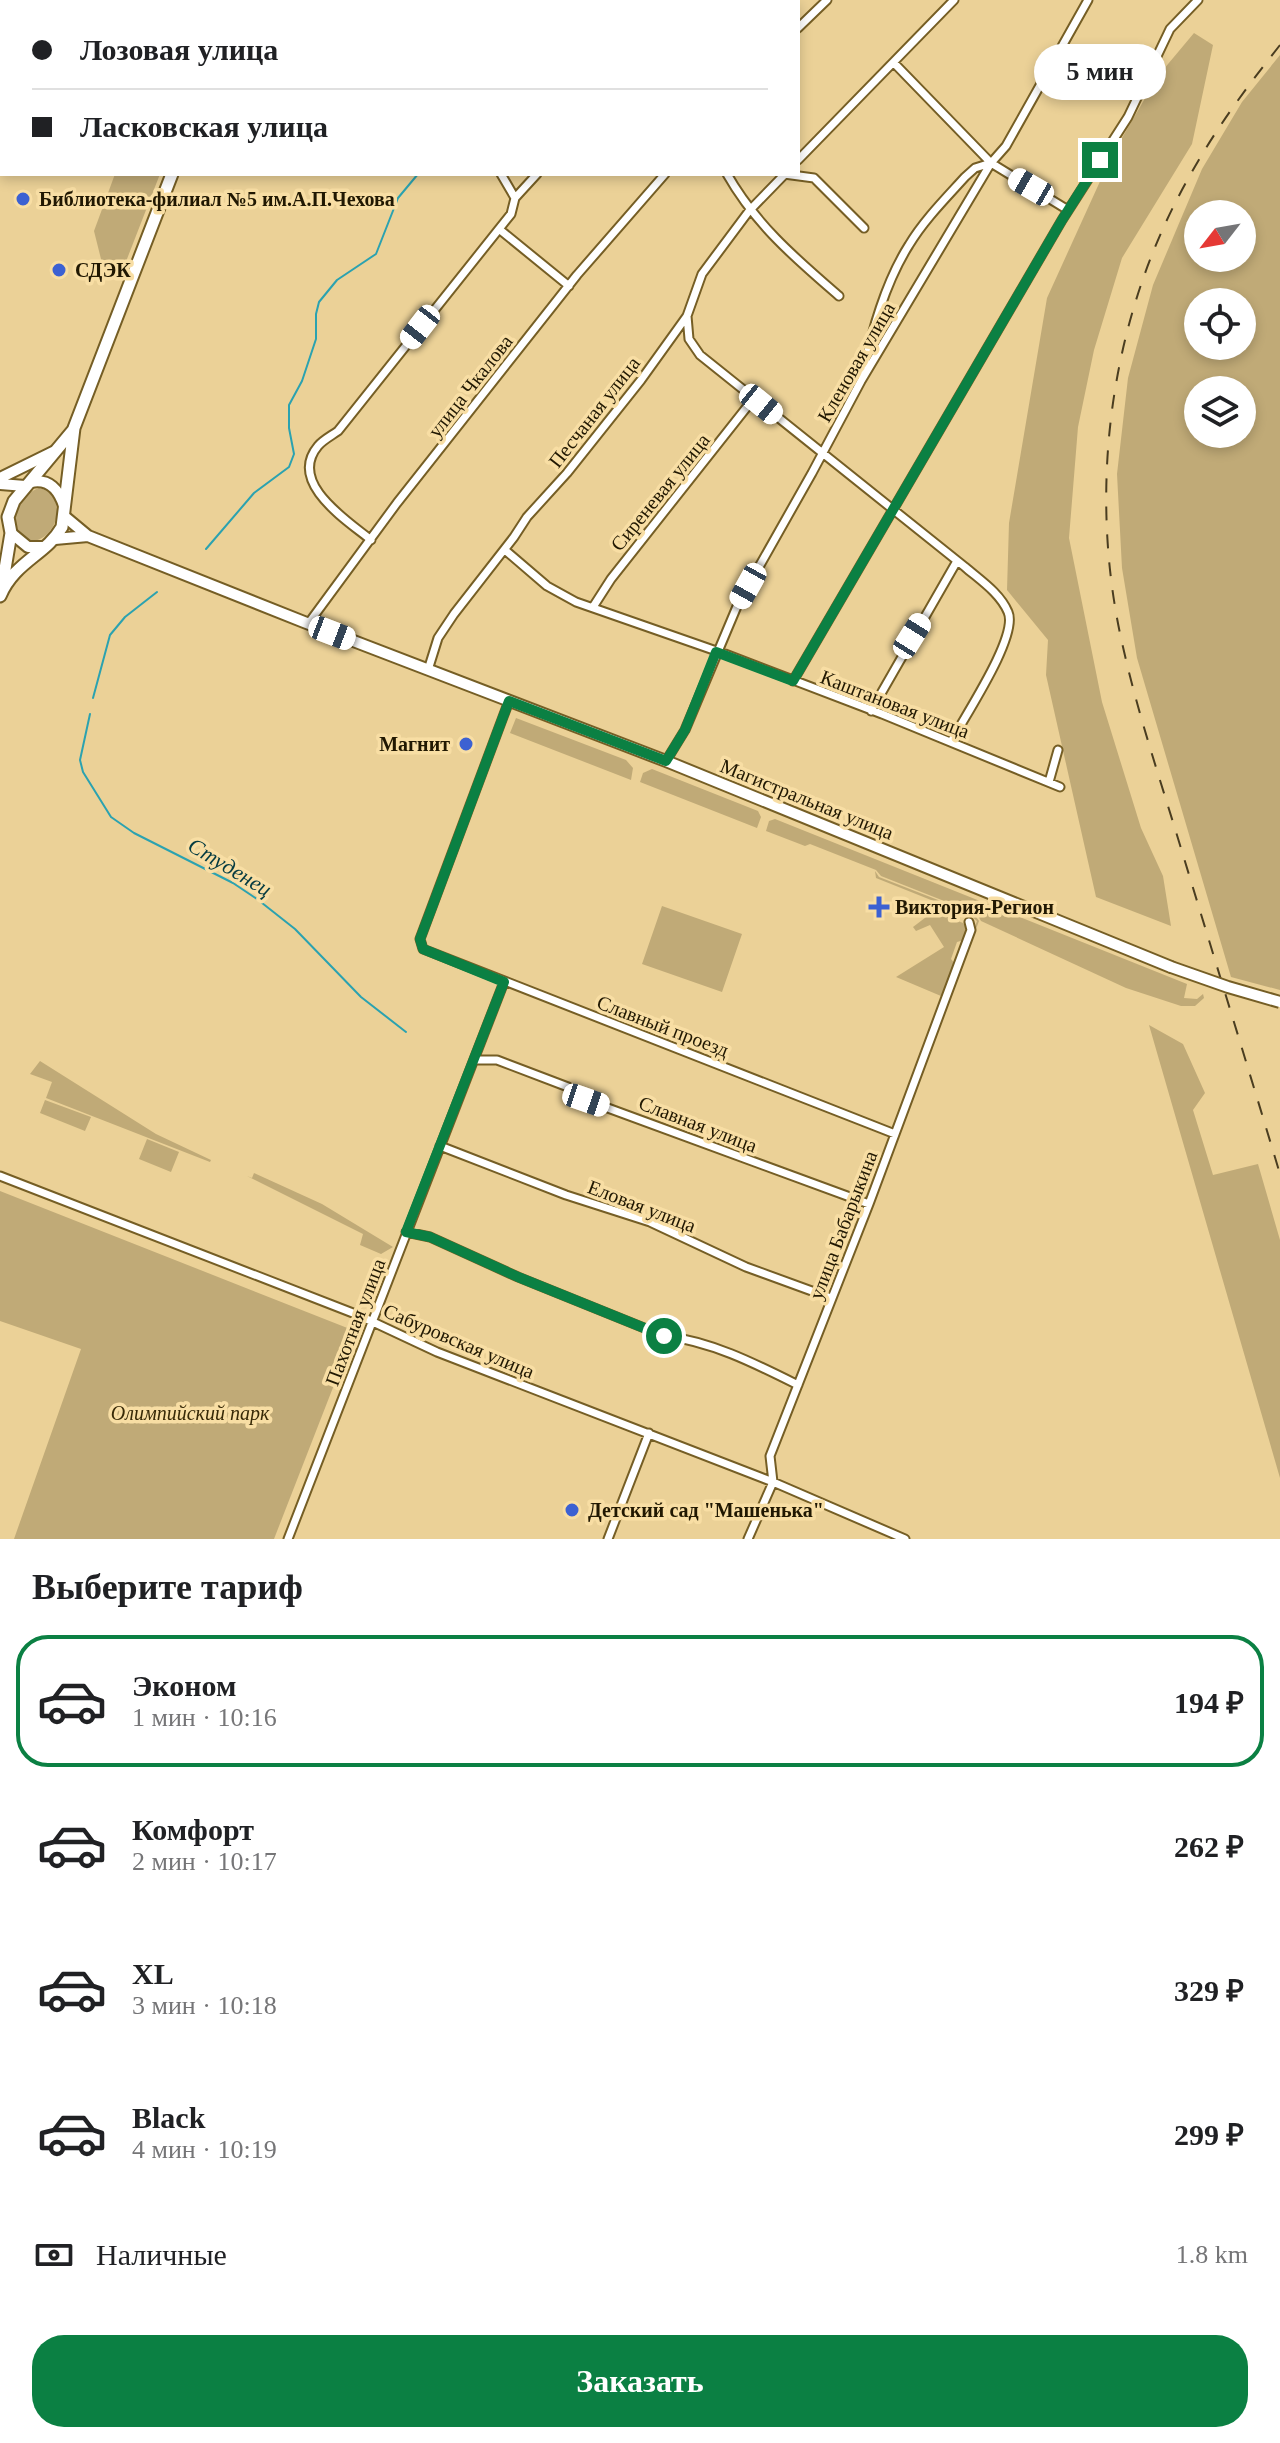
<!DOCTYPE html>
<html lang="ru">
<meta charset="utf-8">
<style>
body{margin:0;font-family:Georgia,serif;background:#f6f6f6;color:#202124;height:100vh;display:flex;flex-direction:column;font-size:30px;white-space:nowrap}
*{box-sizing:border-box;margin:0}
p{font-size:26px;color:#757577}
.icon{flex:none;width:44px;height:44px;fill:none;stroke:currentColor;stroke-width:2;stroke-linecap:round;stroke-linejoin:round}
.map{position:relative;height:1539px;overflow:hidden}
.panel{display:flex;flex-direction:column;background:#fff;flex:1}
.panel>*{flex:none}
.guide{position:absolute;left:0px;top:0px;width:800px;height:176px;box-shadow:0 4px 12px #0003;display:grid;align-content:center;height:176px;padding:0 32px;background:#fff}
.needle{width:52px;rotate:239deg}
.controls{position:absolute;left:1184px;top:200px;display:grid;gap:16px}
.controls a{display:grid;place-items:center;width:72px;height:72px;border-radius:50%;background:#fff;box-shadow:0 4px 12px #0003;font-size:40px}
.end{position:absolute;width:36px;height:36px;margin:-18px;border:10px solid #0b8043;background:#fff;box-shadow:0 0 0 4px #fff}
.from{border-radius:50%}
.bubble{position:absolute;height:56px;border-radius:28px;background:#fff;box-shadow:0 4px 12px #0003;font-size:26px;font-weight:600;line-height:56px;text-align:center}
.car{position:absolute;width:24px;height:48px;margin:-24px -12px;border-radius:10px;box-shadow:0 0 6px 2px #0007;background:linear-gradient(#fff 24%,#345 0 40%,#fff 0 76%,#345 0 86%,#fff 0)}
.guide b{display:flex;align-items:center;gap:28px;height:76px;font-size:30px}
.guide b+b{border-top:2px solid #e0e0e0}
.guide i{width:20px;height:20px;background:#202124}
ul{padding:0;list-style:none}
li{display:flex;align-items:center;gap:24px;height:132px;margin:0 16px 12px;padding:0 16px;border:4px solid transparent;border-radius:32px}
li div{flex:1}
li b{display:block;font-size:30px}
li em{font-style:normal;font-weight:600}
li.current{border-color:#0b8043}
li>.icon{width:72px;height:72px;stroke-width:1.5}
h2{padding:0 32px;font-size:36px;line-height:96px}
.pay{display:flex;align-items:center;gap:20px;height:88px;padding:0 32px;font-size:30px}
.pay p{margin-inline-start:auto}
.button{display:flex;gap:16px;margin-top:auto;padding:16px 32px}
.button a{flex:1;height:92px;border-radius:32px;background:#0b8043;color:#fff;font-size:32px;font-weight:600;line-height:92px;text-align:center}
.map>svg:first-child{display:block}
</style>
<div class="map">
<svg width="1280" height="1539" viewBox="0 0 1280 1539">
<rect width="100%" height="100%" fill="#ebd197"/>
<path fill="#c0aa77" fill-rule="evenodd" d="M1194 33 1213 45 1192 144 1122 258 1094 350 1078 427 1069 538 1102 702 1141 828 1163 876 1171 926 1096 897 1046 675 1048 640 1007 590 1009 523 1047 298 1112 155 1158 76Z
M1280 55V990L1231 977 1137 658 1122 568 1117 474 1128 378 1153 285 1202 169 1242 102ZM1198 214H1242V258H1198ZM1242 302V346H1198V302ZM1242 390V434H1198V390Z
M115 174H160L120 277 104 271 94 231Z
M39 488C67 494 60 536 34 541 4 534 15 496 39 488Z
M516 718 626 760 633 768 631 780 510 733Z
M652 769 758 811 761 817 757 828 640 782 643 773Z
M775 819 1187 984 1184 998 1197 999 1203 994 1204 998 1195 1006H1181L1126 988 981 921 977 914 881 876 876 870 810 844 805 846 766 831 769 821Z
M875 871 879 877 974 914 979 921 877 1195 977 921 971 916 876 878Z
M662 906 742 934 722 992 642 964Z
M934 911 963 923 967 928 964 940 957 942 951 959 955 964 941 996 896 977 944 947 930 925 916 931 913 927Z
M1149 1025 1183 1044 1205 1093 1193 1110 1213 1175 1258 1164 1280 1240V1478Z
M40 1061 156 1134 211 1160 210 1162 46 1098 52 1082 30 1074Z
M45 1100 91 1117 85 1131 40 1113Z
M147 1139 179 1152 171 1172 139 1159Z
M254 1173 322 1204 393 1247 381 1254 360 1245 363 1234 247 1176 252 1178Z
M0 1191 355 1331 274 1539H14L81 1349 0 1321Z"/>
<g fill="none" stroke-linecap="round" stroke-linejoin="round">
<path stroke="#2ba2b0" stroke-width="2" d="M500 2V0
M206 549 254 493 289 467 294 454 289 428V405L302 381 316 339V314L319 302 337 280 376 254 398 198 418 174
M93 698 110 635 125 617 157 592
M90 714 80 760 83 772 111 817 134 833 233 883 257 899 295 929 361 997 406 1032"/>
<g stroke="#755e25" stroke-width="11">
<path id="minor" d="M629 0 630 2
M206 2 207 0
M698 2 700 0
M798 28 827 0
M894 63 991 163 1068 210
M798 160 954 0
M501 174 515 198
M537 174 515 198 511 214 499 229 569 286
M727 174C756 225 795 258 839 296
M784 174 814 178 864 228
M687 316 689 339 700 355 965 567C980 580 1000 593 1008 612 1019 636 964 717 951 742
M862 375C872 331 885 283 909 245 924 220 946 198 965 177L975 168 991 163
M371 540C348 521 287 483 318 446 323 440 331 436 338 431L499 229
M505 550 547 586 576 602 725 654 882 714 1060 787
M593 607 611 579 754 398
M308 624 397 503 577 275 665 174
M428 670 438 638 454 614 514 537 527 517 567 473 641 380 687 316 702 274 749 211 785 174
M793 681 1062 220 1128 117 1170 29 1198 0
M509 701 420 939 423 949 895 1134
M871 711 957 561
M666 761 685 730 738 604 812 473 861 381 991 163 1006 146 1088 0
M1049 782 1058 750
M474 1060H497L568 1087 586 1100 869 1204
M440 1146 566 1195 650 1222 746 1267 831 1298
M0 1176 358 1315 437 1352 773 1482 905 1539
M406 1232 430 1237 518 1277 664 1336C711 1341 756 1364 798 1385
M288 1539 504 982
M608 1539 649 1433
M748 1539 773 1482 770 1456 869 1204 971 930 969 922"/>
</g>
<g stroke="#755e25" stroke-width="14">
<path id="secondary" d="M0 478 53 452
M31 482C49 478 59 490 64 506
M0 484 25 486
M64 516 88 536 304 622 666 761 1171 967
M11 533 28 547H43
M55 539 88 536"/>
</g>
<g stroke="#755e25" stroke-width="15">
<path id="primary" d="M238 2 239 0
M2 587 11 533 8 517 14 501 74 429
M0 596C15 561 46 555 62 527L74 428 172 174"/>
</g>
<use href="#minor" stroke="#fff" stroke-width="7"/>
<use href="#secondary" stroke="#fff" stroke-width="10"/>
<use href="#primary" stroke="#fff" stroke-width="11"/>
<path stroke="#4a3d20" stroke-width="2" stroke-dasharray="14 14" stroke-linecap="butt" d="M1280 45C1246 88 1214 131 1188 179 1109 319 1087 492 1123 647 1138 714 1160 779 1180 845 1213 954 1247 1064 1280 1174"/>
<g stroke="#755e25" stroke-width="14" stroke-linecap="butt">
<path id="secondary-bridge" d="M1171 967 1228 987 1280 1002"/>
</g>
<use href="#secondary-bridge" stroke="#fff" stroke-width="10"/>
</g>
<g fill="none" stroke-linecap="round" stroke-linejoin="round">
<path stroke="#0b8043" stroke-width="10" d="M664 1336 518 1277 430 1237 406 1232 504 982 423 949 420 939 431 910 509 701 666 761 685 730 716 652 793 681 1062 220 1100 160"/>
</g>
<g fill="#3c61d2" stroke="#f8dea4" stroke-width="3">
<circle cx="23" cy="199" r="8"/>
<circle cx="59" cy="270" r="8"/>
<circle cx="466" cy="744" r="8"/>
<path d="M875 895h8v8h8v8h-8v8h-8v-8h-8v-8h8z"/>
<circle cx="572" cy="1510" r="8"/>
</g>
<g text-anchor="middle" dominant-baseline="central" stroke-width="7" stroke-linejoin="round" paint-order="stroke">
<g font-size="20" font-weight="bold" fill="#211802" stroke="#f8dea4" text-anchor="start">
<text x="39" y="199">Библиотека-филиал №5 им.А.П.Чехова</text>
<text x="75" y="270">СДЭК</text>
<text x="450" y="744" text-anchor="end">Магнит</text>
<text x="895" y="907">Виктория-Регион</text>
<text x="588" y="1510">Детский сад "Машенька"</text>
</g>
<g font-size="20" fill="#211802" stroke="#f8dea4">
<text transform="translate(856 362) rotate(-60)">Кленовая улица</text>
<text transform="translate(470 386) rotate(-52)">улица Чкалова</text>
<text transform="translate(594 412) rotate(-52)">Песчаная улица</text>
<text transform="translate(660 492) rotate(-51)">Сиреневая улица</text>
<text transform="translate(895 704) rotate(21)">Каштановая улица</text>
<text transform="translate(807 799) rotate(22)">Магистральная улица</text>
<text transform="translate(663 1026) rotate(21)">Славный проезд</text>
<text transform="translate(698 1124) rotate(21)">Славная улица</text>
<text transform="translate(642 1206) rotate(21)">Еловая улица</text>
<text transform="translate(843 1225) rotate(-69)">улица Бабарыкина</text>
<text transform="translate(355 1322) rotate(-69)">Пахотная улица</text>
<text transform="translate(459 1341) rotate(23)">Сабуровская улица</text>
</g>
<g font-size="20" font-style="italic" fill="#372907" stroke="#f8dea4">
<text x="190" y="1413">Олимпийский парк</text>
</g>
<g font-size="22" font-style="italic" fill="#053b41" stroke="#f8dea4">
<text transform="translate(230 867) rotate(31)">Студенец</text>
</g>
</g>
</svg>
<div class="controls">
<a><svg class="needle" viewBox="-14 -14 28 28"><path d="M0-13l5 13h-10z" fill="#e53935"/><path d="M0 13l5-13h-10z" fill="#757577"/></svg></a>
<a><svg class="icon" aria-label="locate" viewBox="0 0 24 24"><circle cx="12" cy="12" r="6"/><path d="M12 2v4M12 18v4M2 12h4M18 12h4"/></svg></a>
<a><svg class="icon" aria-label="layers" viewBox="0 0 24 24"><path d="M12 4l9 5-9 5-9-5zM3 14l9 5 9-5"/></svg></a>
</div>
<i class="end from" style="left:664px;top:1336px"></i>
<i class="end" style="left:1100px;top:160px"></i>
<div class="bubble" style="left:1034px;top:44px;width:132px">5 мин</div>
<i class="car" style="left:1031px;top:187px;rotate:300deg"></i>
<i class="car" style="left:420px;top:327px;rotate:218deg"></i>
<i class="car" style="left:761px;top:404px;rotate:129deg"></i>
<i class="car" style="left:748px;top:586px;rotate:209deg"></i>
<i class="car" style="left:332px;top:633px;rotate:111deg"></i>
<i class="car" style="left:912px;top:636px;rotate:32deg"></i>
<i class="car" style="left:586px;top:1100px;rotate:109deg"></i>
<div class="guide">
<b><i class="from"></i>Лозовая улица</b>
<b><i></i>Ласковская улица</b>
</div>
</div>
<section class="panel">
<h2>Выберите тариф</h2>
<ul>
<li class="current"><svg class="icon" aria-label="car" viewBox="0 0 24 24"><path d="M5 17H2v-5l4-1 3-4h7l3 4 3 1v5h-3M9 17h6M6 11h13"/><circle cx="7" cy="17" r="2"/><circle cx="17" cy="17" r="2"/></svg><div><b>Эконом</b><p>1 мин · 10:16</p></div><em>194 ₽</em></li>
<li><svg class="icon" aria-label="car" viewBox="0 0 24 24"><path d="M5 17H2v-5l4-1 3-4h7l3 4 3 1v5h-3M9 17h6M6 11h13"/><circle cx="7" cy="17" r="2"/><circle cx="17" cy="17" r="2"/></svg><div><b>Комфорт</b><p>2 мин · 10:17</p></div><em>262 ₽</em></li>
<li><svg class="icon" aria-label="car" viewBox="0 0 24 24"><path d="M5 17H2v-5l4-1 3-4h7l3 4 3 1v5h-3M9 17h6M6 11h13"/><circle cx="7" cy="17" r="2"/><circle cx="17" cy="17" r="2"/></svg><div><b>XL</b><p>3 мин · 10:18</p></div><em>329 ₽</em></li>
<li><svg class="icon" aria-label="car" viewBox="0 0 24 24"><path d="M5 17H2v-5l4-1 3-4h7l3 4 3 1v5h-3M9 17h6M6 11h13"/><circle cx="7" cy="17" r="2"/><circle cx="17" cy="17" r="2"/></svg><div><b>Black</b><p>4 мин · 10:19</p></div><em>299 ₽</em></li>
</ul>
<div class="pay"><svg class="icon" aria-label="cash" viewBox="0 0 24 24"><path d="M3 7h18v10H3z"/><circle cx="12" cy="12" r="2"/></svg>Наличные<p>1.8 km</p></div>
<div class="button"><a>Заказать</a></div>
</section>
